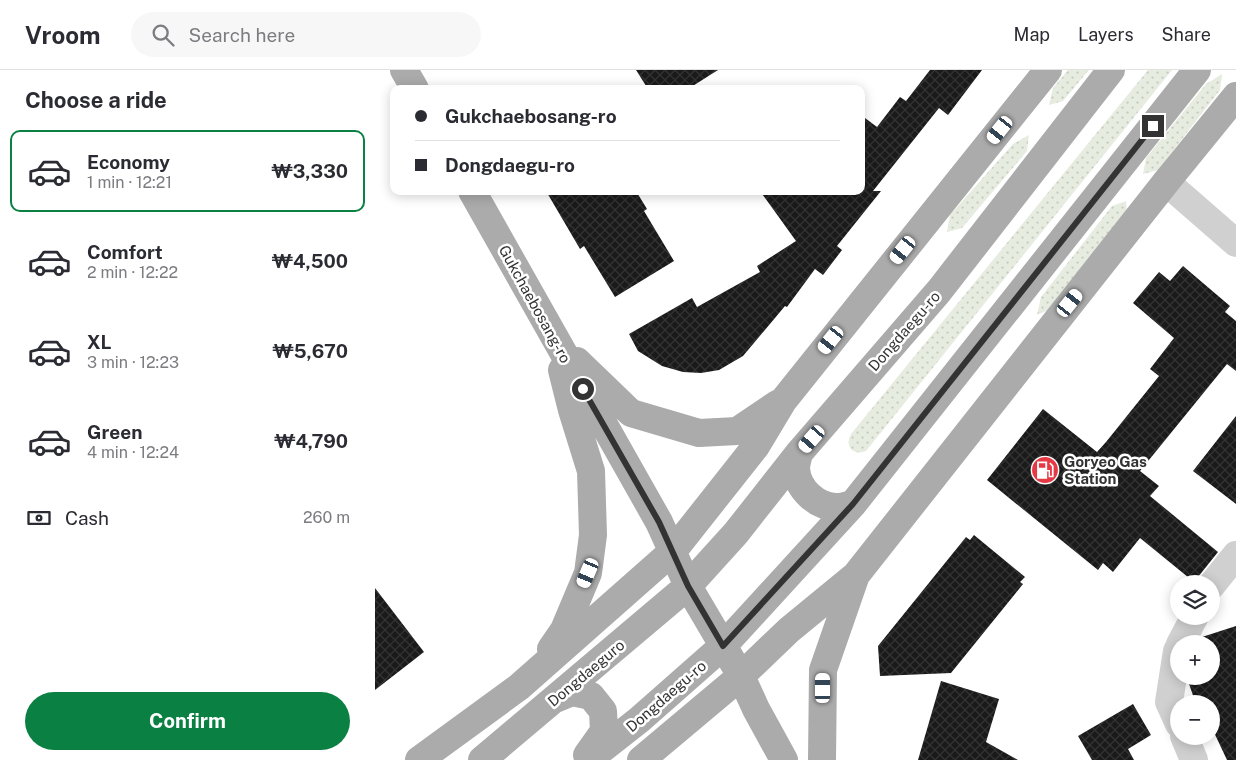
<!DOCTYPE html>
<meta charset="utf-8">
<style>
body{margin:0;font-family:"Public Sans",sans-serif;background:#f7f7f7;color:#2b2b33;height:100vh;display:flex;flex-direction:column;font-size:19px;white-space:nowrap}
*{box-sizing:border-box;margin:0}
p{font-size:16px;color:#7c7c81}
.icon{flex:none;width:28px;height:28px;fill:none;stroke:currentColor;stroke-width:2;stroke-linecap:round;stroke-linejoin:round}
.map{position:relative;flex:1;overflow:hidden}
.details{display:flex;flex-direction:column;background:#fff;width:375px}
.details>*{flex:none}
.banner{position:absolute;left:15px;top:15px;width:475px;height:110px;border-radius:10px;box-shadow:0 2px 12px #0003;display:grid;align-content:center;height:110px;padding:0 25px;background:#fff}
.tools{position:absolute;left:795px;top:505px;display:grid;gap:10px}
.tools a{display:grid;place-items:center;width:50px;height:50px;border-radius:50%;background:#fff;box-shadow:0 2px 12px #0003;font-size:25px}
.end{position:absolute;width:22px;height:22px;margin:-11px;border:6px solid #333;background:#fff;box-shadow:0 0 0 2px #fff}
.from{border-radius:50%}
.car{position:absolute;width:15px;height:30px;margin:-15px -8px;border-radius:6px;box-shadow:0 0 4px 1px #0007;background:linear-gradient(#fff 24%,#345 0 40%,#fff 0 76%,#345 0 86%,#fff 0)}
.banner b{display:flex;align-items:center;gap:18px;height:48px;font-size:19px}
.banner b+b{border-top:1px solid #e1e1e2}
.banner i{width:12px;height:12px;background:#2b2b33}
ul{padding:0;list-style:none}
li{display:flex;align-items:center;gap:15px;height:82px;margin:0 10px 8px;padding:0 15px;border:2px solid transparent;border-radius:10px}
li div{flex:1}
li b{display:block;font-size:19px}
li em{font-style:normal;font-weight:700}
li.active{border-color:#0b8043}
li>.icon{width:45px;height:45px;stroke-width:1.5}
h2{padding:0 25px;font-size:22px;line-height:60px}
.pay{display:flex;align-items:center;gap:12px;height:55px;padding:0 25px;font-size:19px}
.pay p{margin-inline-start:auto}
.primary-button{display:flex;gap:10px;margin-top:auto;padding:10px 25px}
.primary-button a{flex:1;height:58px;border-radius:30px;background:#0b8043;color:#fff;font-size:20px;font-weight:700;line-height:58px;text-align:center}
header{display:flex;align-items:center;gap:30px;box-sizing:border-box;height:70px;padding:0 25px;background:#fff;border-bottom:1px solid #e1e1e2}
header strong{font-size:24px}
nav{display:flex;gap:28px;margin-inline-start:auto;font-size:18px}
.search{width:350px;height:45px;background:#f7f7f7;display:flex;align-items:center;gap:12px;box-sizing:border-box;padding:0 18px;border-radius:28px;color:#7c7c81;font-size:19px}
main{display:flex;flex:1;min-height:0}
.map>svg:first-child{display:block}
</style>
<header>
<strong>Vroom</strong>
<div class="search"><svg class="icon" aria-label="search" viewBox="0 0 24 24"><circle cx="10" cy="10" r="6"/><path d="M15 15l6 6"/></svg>Search here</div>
<nav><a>Map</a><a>Layers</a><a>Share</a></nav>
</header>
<main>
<section class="details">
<h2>Choose a ride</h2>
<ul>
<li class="active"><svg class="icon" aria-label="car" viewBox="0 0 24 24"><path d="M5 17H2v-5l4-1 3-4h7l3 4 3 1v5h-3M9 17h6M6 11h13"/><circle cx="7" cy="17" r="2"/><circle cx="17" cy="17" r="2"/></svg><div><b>Economy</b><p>1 min · 12:21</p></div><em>₩3,330</em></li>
<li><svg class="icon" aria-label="car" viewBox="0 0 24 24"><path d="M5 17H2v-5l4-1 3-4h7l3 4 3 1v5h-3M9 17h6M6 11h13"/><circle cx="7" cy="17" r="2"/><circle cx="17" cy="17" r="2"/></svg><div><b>Comfort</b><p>2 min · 12:22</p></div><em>₩4,500</em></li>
<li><svg class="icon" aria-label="car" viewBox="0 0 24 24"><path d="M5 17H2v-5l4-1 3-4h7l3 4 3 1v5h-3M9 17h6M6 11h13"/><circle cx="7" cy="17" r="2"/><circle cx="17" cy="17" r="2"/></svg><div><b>XL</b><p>3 min · 12:23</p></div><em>₩5,670</em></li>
<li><svg class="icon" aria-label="car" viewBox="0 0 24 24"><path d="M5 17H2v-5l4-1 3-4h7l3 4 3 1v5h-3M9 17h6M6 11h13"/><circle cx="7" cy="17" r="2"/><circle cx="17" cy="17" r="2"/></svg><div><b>Green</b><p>4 min · 12:24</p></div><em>₩4,790</em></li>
</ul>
<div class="pay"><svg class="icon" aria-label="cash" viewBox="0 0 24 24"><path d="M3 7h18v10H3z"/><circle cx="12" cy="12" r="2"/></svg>Cash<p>260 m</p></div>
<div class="primary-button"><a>Confirm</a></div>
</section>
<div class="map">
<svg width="861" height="690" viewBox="0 0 861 690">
<defs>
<pattern id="grass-dots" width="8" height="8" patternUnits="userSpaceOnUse" patternTransform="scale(1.25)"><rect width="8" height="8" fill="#e6ecdf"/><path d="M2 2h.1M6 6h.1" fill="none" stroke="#c6cbc0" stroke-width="1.8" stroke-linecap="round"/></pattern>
<pattern id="building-cross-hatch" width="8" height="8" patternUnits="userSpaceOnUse" patternTransform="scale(1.25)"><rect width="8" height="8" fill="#1a1a1a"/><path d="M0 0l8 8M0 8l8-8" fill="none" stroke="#333"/></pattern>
</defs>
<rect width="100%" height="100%" fill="#fff"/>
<path fill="url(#grass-dots)" d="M693 0H714L688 31 674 35 678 18Z
M773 0H797L491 381C479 386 469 377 476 364Z
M847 4 845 20 783 100 768 104 771 88 831 14Z
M654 65 652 81 587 158 572 162 575 145 638 74Z
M751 131 752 144 678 238 662 245 666 227 737 136Z"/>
<path fill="url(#building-cross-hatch)" d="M261 0H343L313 19H273Z
M555 0H607L573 45 564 38 498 121H506L462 176 467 180 448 205 440 199 412 237 410 236 368 286 344 300 326 303 308 302 287 296 263 281 254 264 317 228 322 237 385 202 382 196 421 171 385 121H486V45L502 57 525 27 531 31Z
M171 121H261L272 139 269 141 299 191 240 227 209 176 205 179Z
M808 196 855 236 850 242 861 251V301L852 294 765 401 784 416 775 426 843 482 819 512 765 468 738 502 728 493 723 500 612 410 668 339 722 382 731 372 784 306 775 299 799 268 758 233 784 202 795 211Z
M861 346V434L818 401Z
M599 465 650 507 645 512 648 514 576 603 505 606 503 576 591 467 595 470Z
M0 518 49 582 0 620Z
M861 556V690H852L836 656V634H821L813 611 815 606H836V574H826L827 567Z
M566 611 624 629 611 672 643 690H543Z
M758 634 776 665 753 679 759 690H717L703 666Z"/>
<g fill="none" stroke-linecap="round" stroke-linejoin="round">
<path stroke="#d0d0d0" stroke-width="28" d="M791 112 861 173
M836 516 861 485
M805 574 820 546
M804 577 802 581 794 632 804 654
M809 666 819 690"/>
<path stroke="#ababab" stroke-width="28" d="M29 0 40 19
M97 121 284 452 313 516 366 606 381 639 409 690
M202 291 256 343 324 363 362 361 402 334
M424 383C423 388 421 394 421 399 423 420 442 437 462 437 467 437 473 435 478 434
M176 579 189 560 213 503 218 465 216 401 197 340 187 300
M180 629 197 622 216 626 228 641 229 661 212 685
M44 690 144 617 298 481 381 376 408 331 673 0
M107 690 313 516 361 463 424 383 564 221 736 0
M213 690 264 650 348 576 478 434 822 0
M266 690 366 606 414 560 481 505 791 112 861 26
M447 690 448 600 481 505"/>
</g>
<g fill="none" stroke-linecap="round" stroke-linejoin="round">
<path stroke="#333" stroke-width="6" d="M208 319 284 452 313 516 348 576 478 434 778 56"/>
</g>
<defs>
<g id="fuel-disc" transform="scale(1.4375)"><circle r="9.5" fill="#e63946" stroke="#fff"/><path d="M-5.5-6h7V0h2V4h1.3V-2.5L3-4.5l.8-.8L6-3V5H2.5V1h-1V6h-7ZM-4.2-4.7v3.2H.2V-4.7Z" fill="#fff"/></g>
</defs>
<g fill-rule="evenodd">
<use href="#fuel-disc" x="670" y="400"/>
</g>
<g text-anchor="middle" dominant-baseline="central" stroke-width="5" stroke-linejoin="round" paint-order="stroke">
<g font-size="15" fill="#333" stroke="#fff">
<text transform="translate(160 234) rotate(61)">Gukchaebosang-ro</text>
<text transform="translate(529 261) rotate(-49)">Dongdaegu-ro</text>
<text transform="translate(211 603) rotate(-40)">Dongdaeguro</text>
<text transform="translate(291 626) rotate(-41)">Dongdaegu-ro</text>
</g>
<g font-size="15" font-weight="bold" fill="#333" stroke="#fff" text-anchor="start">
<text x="689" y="391">Goryeo Gas<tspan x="689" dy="17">Station</tspan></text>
</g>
</g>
</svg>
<div class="tools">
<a><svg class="icon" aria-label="layers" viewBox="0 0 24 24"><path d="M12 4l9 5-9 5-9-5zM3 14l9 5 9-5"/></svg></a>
<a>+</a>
<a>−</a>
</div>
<i class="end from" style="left:208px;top:319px"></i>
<i class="end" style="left:778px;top:56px"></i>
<i class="car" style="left:625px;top:60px;rotate:219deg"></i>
<i class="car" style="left:528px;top:180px;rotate:219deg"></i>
<i class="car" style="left:695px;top:233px;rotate:39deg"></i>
<i class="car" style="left:456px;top:270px;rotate:219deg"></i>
<i class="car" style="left:437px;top:369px;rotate:221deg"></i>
<i class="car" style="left:213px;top:503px;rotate:203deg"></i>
<i class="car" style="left:448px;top:618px;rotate:0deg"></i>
<div class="banner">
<b><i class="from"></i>Gukchaebosang-ro</b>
<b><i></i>Dongdaegu-ro</b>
</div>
</div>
</main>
